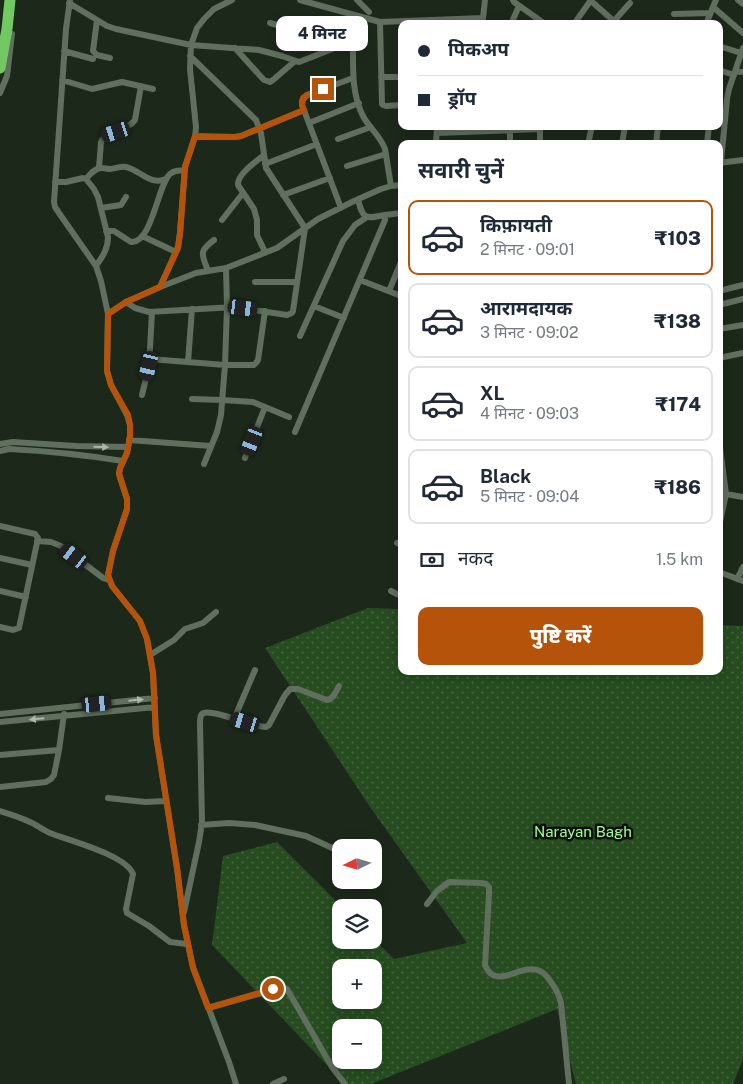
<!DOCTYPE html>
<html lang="hi">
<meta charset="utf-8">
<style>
body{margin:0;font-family:"Public Sans","Noto Sans Devanagari",sans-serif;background:#f6f6f7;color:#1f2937;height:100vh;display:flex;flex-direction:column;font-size:19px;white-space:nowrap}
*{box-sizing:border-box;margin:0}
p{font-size:16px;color:#747a83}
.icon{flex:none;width:28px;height:28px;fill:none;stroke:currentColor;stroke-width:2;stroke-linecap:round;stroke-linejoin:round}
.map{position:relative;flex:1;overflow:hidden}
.details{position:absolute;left:398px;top:140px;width:325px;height:535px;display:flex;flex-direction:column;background:#fff;border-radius:10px;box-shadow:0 2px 12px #0003}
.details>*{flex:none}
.guide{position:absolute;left:398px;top:20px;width:325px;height:110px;border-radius:10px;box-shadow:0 2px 12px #0003;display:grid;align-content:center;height:110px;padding:0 20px;background:#fff}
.needle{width:32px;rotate:265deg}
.buttons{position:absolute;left:332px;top:839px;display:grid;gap:10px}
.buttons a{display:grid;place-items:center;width:50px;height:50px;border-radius:10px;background:#fff;box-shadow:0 2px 12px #0003;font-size:25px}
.end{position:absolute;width:22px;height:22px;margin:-11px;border:6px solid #b45309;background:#fff;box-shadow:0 0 0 2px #fff}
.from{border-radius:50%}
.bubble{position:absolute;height:35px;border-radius:10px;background:#fff;box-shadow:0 2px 12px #0003;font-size:16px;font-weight:800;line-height:35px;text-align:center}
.car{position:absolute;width:15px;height:30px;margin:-15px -8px;border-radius:6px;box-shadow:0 0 4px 1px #0007;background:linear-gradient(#222 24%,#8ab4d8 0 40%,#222 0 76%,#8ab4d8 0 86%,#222 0)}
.guide b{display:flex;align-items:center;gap:18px;height:48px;font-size:19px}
.guide b+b{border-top:1px solid #e0e1e3}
.guide i{width:12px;height:12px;background:#1f2937}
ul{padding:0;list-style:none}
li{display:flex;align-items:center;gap:15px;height:75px;margin:0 10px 8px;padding:0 10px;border:2px solid #e0e1e3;border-radius:10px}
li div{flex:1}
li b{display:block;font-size:19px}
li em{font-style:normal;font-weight:800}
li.current{border-color:#b45309}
li>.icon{width:45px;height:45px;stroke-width:1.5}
h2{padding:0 20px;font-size:22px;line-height:60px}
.pay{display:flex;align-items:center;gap:12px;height:55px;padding:0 20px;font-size:19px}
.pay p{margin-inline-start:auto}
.action{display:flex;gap:10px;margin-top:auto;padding:10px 20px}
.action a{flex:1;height:58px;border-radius:10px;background:#b45309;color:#fff;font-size:20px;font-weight:800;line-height:58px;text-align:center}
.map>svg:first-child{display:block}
</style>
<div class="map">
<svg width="743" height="1084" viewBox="0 0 743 1084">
<defs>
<pattern id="green-dots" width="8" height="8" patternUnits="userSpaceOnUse" patternTransform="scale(1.25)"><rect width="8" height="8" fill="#264c20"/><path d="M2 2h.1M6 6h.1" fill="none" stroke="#456640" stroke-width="1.8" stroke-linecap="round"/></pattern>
</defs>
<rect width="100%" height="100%" fill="#1c291a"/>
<path fill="url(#green-dots)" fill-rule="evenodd" d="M368 608 401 609V671H719V625L743 626V1059L733 1084H576L557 1009 371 1084H345L212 945 223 856 277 842 342 907 341 908V940H374V939L394 959 467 943 370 807 265 648ZM341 968H374V1000H341ZM341 1028H374V1060H341Z"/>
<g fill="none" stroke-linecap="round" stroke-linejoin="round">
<path stroke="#606f5e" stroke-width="6" d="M70 0 66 29 54 202 55 207 59 213 96 266 101 281 108 314 107 371 111 385 127 415 130 425V436L127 453 120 468 119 474 127 499V509L113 551 108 575 112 586 140 621 147 639 153 673 156 735 177 868 184 925 193 967 229 1062 236 1084
M300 0 380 22 382 104 383 105 386 106 401 105
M357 0 369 12
M513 0 514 2 545 24
M590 0 617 24
M738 0 743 4
M69 3 107 26 116 29 191 45 259 50 282 56 299 62 345 44H352L353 47C353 70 352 95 363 116 369 128 380 135 385 149L391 186
M713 7 743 33
M674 14 710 13
M483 18 485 0
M97 20 93 51 97 55 110 58
M614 21 630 3
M380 22 483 18 482 24
M270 23 345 44
M511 24 519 6
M574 24 591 0
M706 24 713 7 716 0
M719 46 741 53
M235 48 264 80 270 82 273 80 295 61
M64 51 93 59
M719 70 734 75
M735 71 743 72
M381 77H401
M62 80 92 89 122 82 153 89
M0 93 7 76 12 34
M309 123 359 103
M437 133 540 129
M195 137H235L241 136 304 110
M338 139 371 127
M436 144 437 126
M510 144V128
M540 144V126
M588 144 592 126
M622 144 625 126
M656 144 658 126
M707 144 709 126
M264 155C256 162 237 174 238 185L254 209 257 220V235L265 252
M721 162 727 99 729 89 743 48
M719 163 743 160
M265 164 317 144
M347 166 386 154
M99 168 101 142C107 129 126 133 135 120L141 86
M86 179C90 174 95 168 102 168 105 168 107 169 110 169 115 169 120 166 126 167 140 170 150 186 166 179
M55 182H66L83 178 86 179 94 189 98 197 108 237C108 249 103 256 96 266
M283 195 330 178
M101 208 121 205 126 197
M341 208 302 105V101L307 95 353 78
M385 215 401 213
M222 220 243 193
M106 231H114L131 242C152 244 158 184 170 174 175 170 180 170 185 171
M142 236 176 252
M208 271C202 254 198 252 214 240
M360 280 401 296
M255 282H297
M160 287 178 247 180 233 185 167 195 137 196 127 190 69 191 45 197 28 204 19 214 9 232 0
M389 291 401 262
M719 291 743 285
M126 302 135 308 149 312 234 307 287 315 292 313 293 311 305 228 266 168 261 133 256 120 190 56
M719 305 743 299
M314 306 344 318
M108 314 126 302 160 287 196 273 226 268 277 248 318 219 354 201 381 189 391 186 401 185
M719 329 743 325
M300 336 343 241 355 225 367 217
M719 358 743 353
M150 359 225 365H254L256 363 258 360 265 311
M188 362 192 309
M142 395 149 366 152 312
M192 399 222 400 253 402 289 417
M295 432 385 220V215C365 219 363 220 358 199
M129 440 211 446
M719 440 726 494 719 527
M0 444 13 442 76 446 128 447
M0 451 9 449C47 451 85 455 123 461
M245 458 265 407
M204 464 217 432 221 415 225 365 227 307 226 268
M726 494 743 497
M0 526 35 534 38 538 19 628 13 630 0 627
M37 541 51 542 61 546 103 578 109 580
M397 543 401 544
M0 558 32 565
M719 572 743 581
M737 579 743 567
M0 591 26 597
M391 591 401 596
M150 655 174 640 185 629 203 623 216 612
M0 714 155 698
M234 719 255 670
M0 722 155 707
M0 755 59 750
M0 787 46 782 51 779 54 775 59 750 64 714
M108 798 145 802 166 801
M0 811C10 814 20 817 30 822 37 825 43 830 50 833 70 841 126 855 133 874L126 909 127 913 149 926 170 942 187 944
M201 825 229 823 255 825 306 836 341 852
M427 904 437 891 449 882 481 883 486 884 489 887V894L485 965C496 992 521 962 540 971 545 973 548 978 551 982 556 989 559 994 561 1003L569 1084
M184 912 199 842 202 822 200 723C200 719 200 714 204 713 213 709 253 727 266 727L269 725 285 695 290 689H298L327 700C334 699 336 691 339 686
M208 1008 280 988 287 989 332 1067 345 1084
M273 1084 284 1079"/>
<path stroke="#72c963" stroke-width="11" d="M0 68 7 29 10 0"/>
</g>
<defs><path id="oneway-solid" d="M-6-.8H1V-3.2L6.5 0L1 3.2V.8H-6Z" transform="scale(1.25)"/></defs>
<g fill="#adb8ac">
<use href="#oneway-solid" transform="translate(101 447) rotate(1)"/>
<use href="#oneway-solid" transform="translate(136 700) rotate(-6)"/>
<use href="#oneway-solid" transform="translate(37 719) rotate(175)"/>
</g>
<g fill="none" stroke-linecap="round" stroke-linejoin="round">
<path stroke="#b45309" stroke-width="6" d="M273 989 208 1008 193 968 184 925 177 868 156 735 153 673 147 639 140 621 112 586 108 575 113 551 127 509V499L119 474 120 468 127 453 130 436V425L128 415 111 385 107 371 108 314 126 302 160 287 178 248 180 233 185 167 195 136 235 137 241 136 304 110 302 105 303 98 307 95 323 89"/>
</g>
<g text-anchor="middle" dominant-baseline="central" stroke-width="5" stroke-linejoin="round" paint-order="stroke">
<g font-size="15" fill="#a4f995" stroke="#0a1009">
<text x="583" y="831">Narayan Bagh</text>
</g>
</g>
</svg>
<div class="buttons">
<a><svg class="needle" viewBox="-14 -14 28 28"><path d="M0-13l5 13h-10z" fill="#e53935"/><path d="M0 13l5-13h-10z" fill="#747a83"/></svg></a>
<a><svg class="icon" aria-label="layers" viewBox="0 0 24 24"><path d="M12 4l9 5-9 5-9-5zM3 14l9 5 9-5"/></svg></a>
<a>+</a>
<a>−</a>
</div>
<i class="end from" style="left:273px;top:989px"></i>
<i class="end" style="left:323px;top:89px"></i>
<div class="bubble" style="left:276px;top:16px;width:92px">4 मिनट</div>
<i class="car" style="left:116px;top:132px;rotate:252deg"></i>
<i class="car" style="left:243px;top:308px;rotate:97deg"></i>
<i class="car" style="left:149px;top:366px;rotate:193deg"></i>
<i class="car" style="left:252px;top:441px;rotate:202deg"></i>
<i class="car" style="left:74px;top:556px;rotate:307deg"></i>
<i class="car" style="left:97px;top:704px;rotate:84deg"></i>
<i class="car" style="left:245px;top:722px;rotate:287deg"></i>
<div class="guide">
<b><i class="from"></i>पिकअप</b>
<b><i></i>ड्रॉप</b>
</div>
<section class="details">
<h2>सवारी चुनें</h2>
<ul>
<li class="current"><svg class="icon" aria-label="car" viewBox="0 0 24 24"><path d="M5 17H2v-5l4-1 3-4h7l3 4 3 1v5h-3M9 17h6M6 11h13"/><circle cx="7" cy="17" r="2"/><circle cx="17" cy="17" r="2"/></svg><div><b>किफ़ायती</b><p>2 मिनट · 09:01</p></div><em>₹103</em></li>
<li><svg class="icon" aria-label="car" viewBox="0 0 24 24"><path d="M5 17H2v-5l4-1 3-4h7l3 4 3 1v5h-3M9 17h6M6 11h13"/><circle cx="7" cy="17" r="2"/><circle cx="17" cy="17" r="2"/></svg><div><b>आरामदायक</b><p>3 मिनट · 09:02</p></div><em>₹138</em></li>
<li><svg class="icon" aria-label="car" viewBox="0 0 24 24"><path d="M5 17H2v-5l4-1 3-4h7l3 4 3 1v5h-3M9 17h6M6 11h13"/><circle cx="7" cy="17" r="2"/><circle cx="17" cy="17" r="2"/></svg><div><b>XL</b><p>4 मिनट · 09:03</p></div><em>₹174</em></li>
<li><svg class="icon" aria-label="car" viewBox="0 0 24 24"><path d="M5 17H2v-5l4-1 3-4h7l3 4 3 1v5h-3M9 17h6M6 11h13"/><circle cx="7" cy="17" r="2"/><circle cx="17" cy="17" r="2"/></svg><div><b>Black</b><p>5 मिनट · 09:04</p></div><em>₹186</em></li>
</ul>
<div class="pay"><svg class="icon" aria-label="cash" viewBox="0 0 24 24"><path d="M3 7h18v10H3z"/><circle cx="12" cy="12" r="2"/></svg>नकद<p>1.5 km</p></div>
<div class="action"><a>पुष्टि करें</a></div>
</section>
</div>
